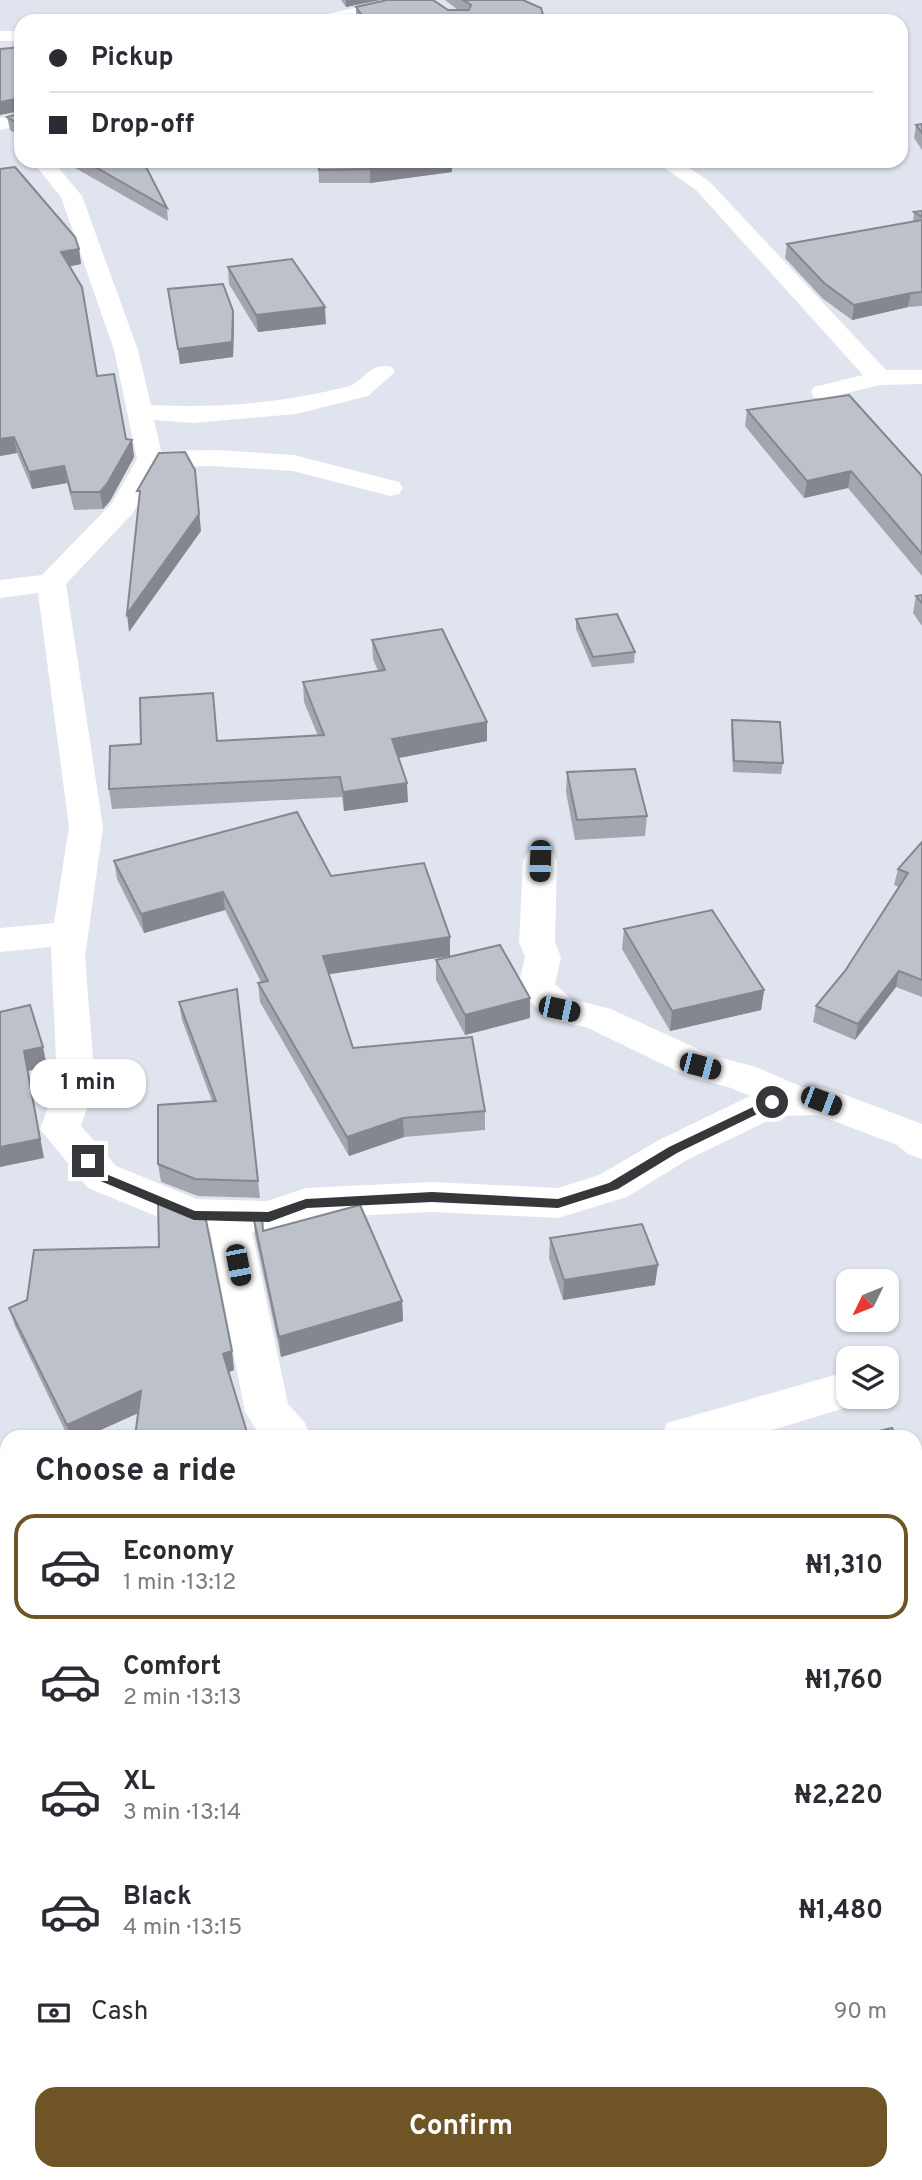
<!DOCTYPE html>
<meta charset="utf-8">
<style>
body{margin:0;font-family:Overpass,sans-serif;background:#f2f2f3;color:#2b2b33;height:100vh;display:flex;flex-direction:column;font-size:26px;white-space:nowrap}
*{box-sizing:border-box;margin:0}
p{font-size:23px;color:#7c7c81}
.icon{flex:none;width:38px;height:38px;fill:none;stroke:currentColor;stroke-width:2;stroke-linecap:round;stroke-linejoin:round}
.map{position:relative;flex:1;overflow:hidden}
.side{position:absolute;left:0px;top:1430px;width:922px;height:751px;display:flex;flex-direction:column;background:#fff;border-radius:21px 21px 0 0;box-shadow:0 2px 5px #0004}
.side>*{flex:none}
.banner{position:absolute;left:14px;top:14px;width:894px;height:154px;border-radius:21px;box-shadow:0 2px 5px #0004;display:grid;align-content:center;height:154px;padding:0 35px;background:#fff}
.needle{width:46px;rotate:227deg}
.fabs{position:absolute;left:836px;top:1269px;display:grid;gap:14px}
.fabs a{display:grid;place-items:center;width:63px;height:63px;border-radius:14px;background:#fff;box-shadow:0 2px 5px #0004;font-size:35px}
.end{position:absolute;width:32px;height:32px;margin:-16px;border:9px solid #36373b;background:#fff;box-shadow:0 0 0 4px #fff}
.from{border-radius:50%}
.bubble{position:absolute;height:49px;border-radius:21px;background:#fff;box-shadow:0 2px 5px #0004;font-size:23px;font-weight:700;line-height:49px;text-align:center}
.car{position:absolute;width:21px;height:42px;margin:-21px -10px;border-radius:9px;box-shadow:0 0 5px 2px #0007;background:linear-gradient(#222 24%,#8ab4d8 0 40%,#222 0 76%,#8ab4d8 0 86%,#222 0)}
.banner b{display:flex;align-items:center;gap:24px;height:66px;font-size:26px}
.banner b+b{border-top:2px solid #e1e1e2}
.banner i{width:18px;height:18px;background:#2b2b33}
ul{padding:0;list-style:none}
li{display:flex;align-items:center;gap:21px;height:105px;margin:0 14px 10px;padding:0 21px;border:4px solid transparent;border-radius:21px}
li div{flex:1}
li b{display:block;font-size:26px}
li em{font-style:normal;font-weight:700}
li.on{border-color:#6f5426}
li>.icon{width:63px;height:63px;stroke-width:1.5}
h2{padding:0 35px;font-size:32px;line-height:84px}
.pay{display:flex;align-items:center;gap:18px;height:77px;padding:0 35px;font-size:26px}
.pay p{margin-inline-start:auto}
.cta{display:flex;gap:14px;margin-top:auto;padding:14px 35px}
.cta a{flex:1;height:80px;border-radius:21px;background:#6f5426;color:#fff;font-size:28px;font-weight:700;line-height:80px;text-align:center}
.map>svg:first-child{display:block}
</style>
<div class="map">
<svg width="922" height="2180" viewBox="0 0 922 2180">
<rect width="100%" height="100%" fill="#e0e4ee"/>
<g fill="none" stroke-linecap="round" stroke-linejoin="round">
<path fill="#fff" fill-rule="evenodd" d="M392 0H425L422 4 343 21H310L313 17Z
M0 31H21V41H0Z
M21 113V125L0 130V118Z
M32 161H53L82 196 138 350 151 405C210 408 271 404 329 391 335 389 344 388 350 386 366 378 371 362 392 367L395 372 368 396 296 414 193 423 154 420 161 451 215 450 294 455 399 482 403 488 399 494 390 496 293 471 215 466 159 467 133 513 66 584 103 827 85 957 95 1084 81 1126 116 1166 197 1199 267 1201 306 1188 432 1182 558 1188 599 1175 659 1140 750 1096 731 1088 687 1076 588 1028 546 1018 518 987 525 957 519 942 523 861 528 853 540 850 552 853 557 861 555 942 561 957 555 984 571 999 611 1009 711 1055 756 1067 802 1087H821L835 1091 922 1124V1159L908 1154 897 1145 818 1115 778 1116 687 1160 627 1197 558 1218 432 1212 309 1218 269 1233 252 1232 288 1404 305 1423 311 1437H261L245 1412 210 1231H194L180 1226 88 1188 40 1129 57 1084 51 947 0 952V928L54 923 69 827 38 593 0 598V580L42 575 112 503 137 459 114 350 61 197Z
M655 161H679L710 182 886 370H922V384L879 385 823 399 814 397 811 392 814 387 863 375 696 190Z
M849 1371V1396H867L865 1402 749 1437H661L667 1423Z"/>
</g>
<path fill="#a3a6ae" d="M341 0H380L346 7Z
M445 0H523L545 21H356V7L458 10Z
M21 113V137L10 130 7 117Z
M922 124V150L914 138 916 125Z
M63 161H143L167 208 168 221Z
M318 161H452V172L370 183H319Z
M0 169 79 249 81 264 70 266 97 376 126 439 132 440 134 457 110 501 103 509 74 510 67 483 32 489 17 453 0 456Z
M922 211V306L908 307 852 320 822 298 785 258 787 244 913 222 914 212Z
M228 267 326 324 258 332 229 284Z
M168 289 233 311 234 326 233 357 180 364Z
M747 410 922 476V576L848 488 804 498 745 426Z
M922 595V626L913 613 916 596Z
M576 619 635 652 634 663 592 667 576 629Z
M372 640 487 722V741L399 758 408 802 344 811 342 797 112 809 109 789 141 744 213 693 217 741 318 736 304 702 303 682 378 671 373 659Z
M732 720 783 763 781 774 733 772 731 730Z
M567 772 647 816 645 836 575 840 566 792Z
M922 842V997L896 987 855 1040 813 1022 816 1006 845 971 899 887 894 885 898 869Z
M114 861 331 876 450 956 329 974 353 1048 485 1111V1130L404 1137 349 1156 260 1002 258 983 261 982 225 910 144 933 117 879Z
M624 929 764 990 761 1010 670 1031 622 949Z
M436 960 530 998V1018L465 1035 436 980Z
M237 989 260 1198 198 1196 161 1182 158 1164 212 1101 182 1020 179 1002Z
M190 1214 232 1351 234 1370 85 1437H68L15 1326 9 1308 159 1247Z
M253 1215 263 1231 402 1301 403 1321 281 1357 255 1235Z
M550 1238 655 1285 563 1300 549 1258Z
M0 1846 7 1848V2165L0 2163Z
M37 2174H58L56 2179Z"/>
<path fill="#84878d" d="M346 0H380L346 7Z
M21 98V111L0 115V102Z
M431 161H452V172L370 183V169Z
M79 249 81 264 63 268 61 252Z
M911 293 908 307 852 320 854 305Z
M325 307 326 324 258 332 256 315Z
M233 311 234 326 233 357 180 364 178 349Z
M14 437 17 453 0 456V439Z
M132 440 134 457 110 501 103 509 100 492Z
M64 466 67 483 32 489 29 472Z
M851 471 848 488 804 498 807 481Z
M197 487 201 531 129 632 127 614Z
M487 722V741L393 759 392 739Z
M407 783 408 802 344 811 343 792Z
M223 892 225 910 144 933 141 914Z
M450 937V956L324 975 323 956Z
M899 971 896 987 855 1040 858 1024Z
M764 990 761 1010 670 1031 672 1011Z
M530 998V1018L465 1035V1015Z
M43 1047 47 1066 28 1071 44 1158 0 1167V1147L24 1051Z
M403 1118 404 1137 349 1156 347 1137Z
M658 1265 655 1285 563 1300 564 1280Z
M402 1301 403 1321 281 1357 279 1337Z
M232 1351 234 1370 226 1373 223 1354Z
M141 1391 145 1410 85 1437H70L67 1425Z
M922 1540V1558L915 1559V1542Z"/>
<path fill="#bdc1ca" stroke="#84878d" stroke-width="2" d="M387 0H433L448 10H469L471 5 463 0H523L541 8 545 21H366L356 7Z
M605 17 611 21H580Z
M21 47V113V98L0 102V49Z
M21 113V125L7 117Z
M922 124V133L916 125Z
M85 161H143L167 208Z
M318 161H431L370 169 319 170Z
M15 167 75 237 79 249 61 252 82 287 97 376 114 374 126 439 132 440 107 484 100 492H71L64 466 29 472 14 437 0 439V169Z
M922 211V217L914 212Z
M922 220V292L911 293 854 305 824 283 787 244Z
M292 259 325 307 256 315 228 267Z
M223 284 233 311 232 342 178 349 168 289Z
M849 395 922 476V554L851 471 807 481 747 410Z
M185 452 195 470 199 514 127 614 140 491H137L159 453Z
M922 595V603L916 596Z
M617 614 635 652 593 657 576 619Z
M442 629 487 722 392 739 407 783 343 792 340 777 109 789 110 746 141 744 140 698 213 693 217 741 324 735 303 682 385 670 372 640Z
M732 720 780 722 783 763 734 761Z
M635 769 647 816 577 820 567 772Z
M297 812 331 876 424 863 450 937 323 956 353 1048 472 1037 485 1111 403 1118 347 1137 258 983 268 981 223 892 141 914 114 861Z
M922 842V980L899 971 858 1024 816 1006 845 971 908 873 898 869Z
M712 910 764 990 672 1011 624 929Z
M500 945 530 998 465 1015 436 960Z
M237 989 258 1181 195 1179 158 1164V1105L216 1101 179 1002Z
M30 1005 43 1047 24 1051 40 1139 0 1147V1012Z
M158 1202 190 1214 205 1215 232 1351 223 1354 246 1429 245 1437H135L141 1391 67 1425 9 1308 27 1300 34 1250 159 1247Z
M360 1205 402 1301 279 1337 253 1215H262L263 1231Z
M642 1224 658 1265 564 1280 550 1238Z
M892 1428 897 1437H854Z
M915 1474 922 1488V1540L915 1542Z
M0 1846 7 1848V2151L0 2149Z"/>
<path fill="#36373b" d="M772 1098 776 1099V1105L677 1153 618 1189 558 1208 432 1202 307 1208 269 1222 194 1220 98 1180 82 1161 88 1157 106 1174 195 1211 268 1212 306 1199 432 1192 558 1199 609 1183 669 1147Z"/>
</svg>
<div class="fabs">
<a><svg class="needle" viewBox="-14 -14 28 28"><path d="M0-13l5 13h-10z" fill="#e53935"/><path d="M0 13l5-13h-10z" fill="#7c7c81"/></svg></a>
<a><svg class="icon" aria-label="layers" viewBox="0 0 24 24"><path d="M12 4l9 5-9 5-9-5zM3 14l9 5 9-5"/></svg></a>
</div>
<i class="end from" style="left:772px;top:1102px"></i>
<i class="end" style="left:88px;top:1161px"></i>
<div class="bubble" style="left:30px;top:1059px;width:116px">1 min</div>
<i class="car" style="left:540px;top:861px;rotate:182deg"></i>
<i class="car" style="left:559px;top:1009px;rotate:102deg"></i>
<i class="car" style="left:700px;top:1066px;rotate:105deg"></i>
<i class="car" style="left:821px;top:1101px;rotate:111deg"></i>
<i class="car" style="left:238px;top:1265px;rotate:169deg"></i>
<div class="banner">
<b><i class="from"></i>Pickup</b>
<b><i></i>Drop-off</b>
</div>
<section class="side">
<h2>Choose a ride</h2>
<ul>
<li class="on"><svg class="icon" aria-label="car" viewBox="0 0 24 24"><path d="M5 17H2v-5l4-1 3-4h7l3 4 3 1v5h-3M9 17h6M6 11h13"/><circle cx="7" cy="17" r="2"/><circle cx="17" cy="17" r="2"/></svg><div><b>Economy</b><p>1 min · 13:12</p></div><em>₦1,310</em></li>
<li><svg class="icon" aria-label="car" viewBox="0 0 24 24"><path d="M5 17H2v-5l4-1 3-4h7l3 4 3 1v5h-3M9 17h6M6 11h13"/><circle cx="7" cy="17" r="2"/><circle cx="17" cy="17" r="2"/></svg><div><b>Comfort</b><p>2 min · 13:13</p></div><em>₦1,760</em></li>
<li><svg class="icon" aria-label="car" viewBox="0 0 24 24"><path d="M5 17H2v-5l4-1 3-4h7l3 4 3 1v5h-3M9 17h6M6 11h13"/><circle cx="7" cy="17" r="2"/><circle cx="17" cy="17" r="2"/></svg><div><b>XL</b><p>3 min · 13:14</p></div><em>₦2,220</em></li>
<li><svg class="icon" aria-label="car" viewBox="0 0 24 24"><path d="M5 17H2v-5l4-1 3-4h7l3 4 3 1v5h-3M9 17h6M6 11h13"/><circle cx="7" cy="17" r="2"/><circle cx="17" cy="17" r="2"/></svg><div><b>Black</b><p>4 min · 13:15</p></div><em>₦1,480</em></li>
</ul>
<div class="pay"><svg class="icon" aria-label="cash" viewBox="0 0 24 24"><path d="M3 7h18v10H3z"/><circle cx="12" cy="12" r="2"/></svg>Cash<p>90 m</p></div>
<div class="cta"><a>Confirm</a></div>
</section>
</div>
